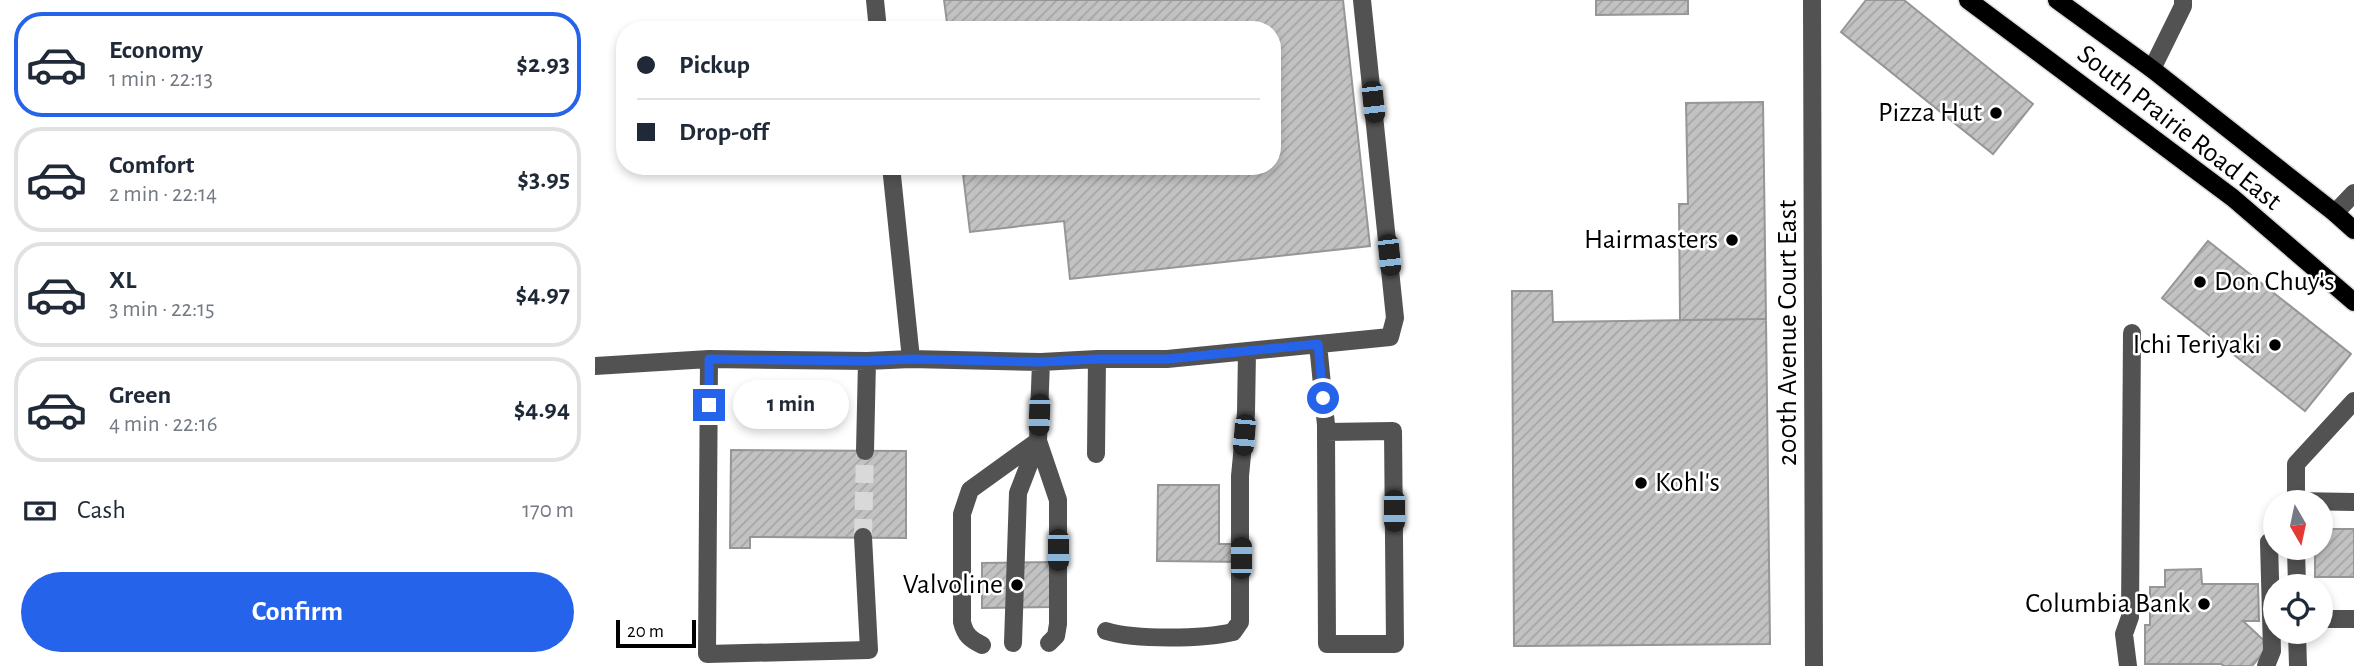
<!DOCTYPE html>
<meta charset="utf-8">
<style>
body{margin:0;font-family:"Alegreya Sans",sans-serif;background:#f6f6f7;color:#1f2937;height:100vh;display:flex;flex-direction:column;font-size:26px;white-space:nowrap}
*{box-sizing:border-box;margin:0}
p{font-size:23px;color:#747a83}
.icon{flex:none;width:38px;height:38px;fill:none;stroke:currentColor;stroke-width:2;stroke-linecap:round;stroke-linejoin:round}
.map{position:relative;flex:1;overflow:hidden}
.sheet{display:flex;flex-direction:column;background:#fff;width:595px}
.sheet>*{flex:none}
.banner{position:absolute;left:21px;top:21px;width:665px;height:154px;border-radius:28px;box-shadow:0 4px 10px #0003;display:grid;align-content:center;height:154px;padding:0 21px;background:#fff}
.needle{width:46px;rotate:171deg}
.fabs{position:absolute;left:1668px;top:490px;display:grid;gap:14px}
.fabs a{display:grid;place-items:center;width:70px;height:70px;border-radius:50%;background:#fff;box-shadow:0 4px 10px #0003;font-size:35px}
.scale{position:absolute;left:21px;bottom:18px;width:80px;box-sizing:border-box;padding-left:7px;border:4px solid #000;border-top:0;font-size:19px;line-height:24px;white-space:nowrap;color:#000;-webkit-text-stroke:5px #fff;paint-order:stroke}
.end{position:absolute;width:32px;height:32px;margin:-16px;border:9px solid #2563eb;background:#fff;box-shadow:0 0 0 4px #fff}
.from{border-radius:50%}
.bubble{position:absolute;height:49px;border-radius:24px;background:#fff;box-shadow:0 4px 10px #0003;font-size:23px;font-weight:600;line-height:49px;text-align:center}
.car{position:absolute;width:21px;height:42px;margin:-21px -10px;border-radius:9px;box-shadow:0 0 5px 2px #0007;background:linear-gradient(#222 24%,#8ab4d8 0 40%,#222 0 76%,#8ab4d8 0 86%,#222 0)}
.banner b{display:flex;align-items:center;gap:24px;height:66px;font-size:26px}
.banner b+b{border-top:2px solid #e0e1e3}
.banner i{width:18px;height:18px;background:#1f2937}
ul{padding:12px 0 0;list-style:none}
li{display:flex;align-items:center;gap:21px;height:105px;margin:0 14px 10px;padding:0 7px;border:4px solid #e0e1e3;border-radius:28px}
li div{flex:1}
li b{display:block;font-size:26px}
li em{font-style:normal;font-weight:600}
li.active{border-color:#2563eb}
li>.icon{width:63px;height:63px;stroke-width:1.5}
.pay{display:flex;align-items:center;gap:18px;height:77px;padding:0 21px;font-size:26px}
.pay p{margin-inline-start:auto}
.primary-button{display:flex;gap:14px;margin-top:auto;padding:14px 21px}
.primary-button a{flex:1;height:80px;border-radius:42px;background:#2563eb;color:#fff;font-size:28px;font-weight:600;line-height:80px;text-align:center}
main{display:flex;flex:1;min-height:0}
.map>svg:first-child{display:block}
</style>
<main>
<section class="sheet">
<ul>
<li class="active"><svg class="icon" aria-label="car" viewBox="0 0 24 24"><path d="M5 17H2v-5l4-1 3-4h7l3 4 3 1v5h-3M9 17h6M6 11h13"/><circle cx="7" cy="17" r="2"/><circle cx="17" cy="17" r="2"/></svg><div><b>Economy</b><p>1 min · 22:13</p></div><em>$2.93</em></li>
<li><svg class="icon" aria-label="car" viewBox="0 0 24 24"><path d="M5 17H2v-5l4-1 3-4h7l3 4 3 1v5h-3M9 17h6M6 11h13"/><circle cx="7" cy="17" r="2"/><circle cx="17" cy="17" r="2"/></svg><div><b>Comfort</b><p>2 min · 22:14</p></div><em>$3.95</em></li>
<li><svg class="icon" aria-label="car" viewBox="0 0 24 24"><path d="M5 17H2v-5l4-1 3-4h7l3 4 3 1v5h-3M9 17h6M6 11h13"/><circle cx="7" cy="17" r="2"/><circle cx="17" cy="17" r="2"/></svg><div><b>XL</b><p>3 min · 22:15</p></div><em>$4.97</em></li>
<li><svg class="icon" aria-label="car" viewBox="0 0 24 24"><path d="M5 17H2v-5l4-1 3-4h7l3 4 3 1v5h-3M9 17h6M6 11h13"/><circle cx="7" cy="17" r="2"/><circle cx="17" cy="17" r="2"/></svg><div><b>Green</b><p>4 min · 22:16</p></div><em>$4.94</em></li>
</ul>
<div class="pay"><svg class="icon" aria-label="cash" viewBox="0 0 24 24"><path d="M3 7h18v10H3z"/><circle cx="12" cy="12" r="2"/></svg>Cash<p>170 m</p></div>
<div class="primary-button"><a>Confirm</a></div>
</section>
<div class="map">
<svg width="1759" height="666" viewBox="0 0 1759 666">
<defs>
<pattern id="building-hatch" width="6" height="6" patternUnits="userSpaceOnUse" patternTransform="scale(1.75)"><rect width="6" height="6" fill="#c2c2c2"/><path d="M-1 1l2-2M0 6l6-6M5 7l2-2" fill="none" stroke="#a5a5a5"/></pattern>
</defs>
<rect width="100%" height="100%" fill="#fff"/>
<path fill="url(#building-hatch)" stroke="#969696" stroke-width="2" d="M349 0H748L775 246 475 279 469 221 375 232 367 166H677V30H353Z
M1001 0H1093V14L1001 15Z
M1271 0H1309L1438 104 1398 154 1246 32Z
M1168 102 1171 319 1085 320 1084 204H1093L1091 103Z
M1613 241 1756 354 1710 411 1567 298Z
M917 291H957L958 322 1171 319 1175 644 919 646Z
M136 450 311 451V538L155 537V548H135Z
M563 485H624V544H653V562L562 561Z
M1726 529H1759V577H1720V548H1726Z
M457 562V607L387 608V563Z
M1606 569 1607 584H1663L1664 621H1648L1675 646 1657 666H1629L1626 664H1550V625H1555V587H1570V570Z"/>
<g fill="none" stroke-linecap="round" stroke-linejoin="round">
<path stroke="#d9d9d9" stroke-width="18" stroke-dasharray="18 9" stroke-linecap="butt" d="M268 537 270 451"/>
<g stroke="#dbdbdb" stroke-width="21">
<path id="major" d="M1373 0 1638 198 1759 302
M1462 0 1557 69 1740 213 1759 230"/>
</g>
<path stroke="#525252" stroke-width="18" d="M280 0 283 30
M1217 0 1219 666
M1557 69 1588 6V0
M296 166 316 359
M1740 213 1759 193
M723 344 731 425V432L732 644H800L798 431 731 432
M114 359 112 654 274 650 268 537
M0 366 114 359 272 361 316 359 446 362 502 359H572L795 337 800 318 767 0
M443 441 463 500V624L461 636 454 643
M270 451 272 361
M501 454 502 359
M1701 501 1759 502
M1701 502V464L1759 401
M1701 548 1702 586
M1726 619H1759
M511 631C540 640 609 639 638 632L645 622V476L651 413 652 351
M1702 632 1703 666
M418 643 423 493 443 441 446 362
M387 645C375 639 370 635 367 622V514L375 490 443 441
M1533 666 1529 634 1535 617 1537 333
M1671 666 1677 651 1674 542"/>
<use href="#major" stroke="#000" stroke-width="18"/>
</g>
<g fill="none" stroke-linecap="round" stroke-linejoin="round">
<path stroke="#2563eb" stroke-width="9" d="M114 405V359L272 361 316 359 446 362 502 359H572L723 344 728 398"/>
</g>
<g fill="#000" stroke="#fff" stroke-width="2.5">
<circle cx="1401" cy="113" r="7"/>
<circle cx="1137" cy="240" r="7"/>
<circle cx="1605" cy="282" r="7"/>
<circle cx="1680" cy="345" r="7"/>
<circle cx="1046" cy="483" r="7"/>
<circle cx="422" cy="585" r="7"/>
<circle cx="1609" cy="604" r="7"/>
</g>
<g text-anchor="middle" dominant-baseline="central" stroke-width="5" stroke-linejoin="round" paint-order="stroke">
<g font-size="28" fill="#000" stroke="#fff" text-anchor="end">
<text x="1387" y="113">Pizza Hut</text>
<text x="1123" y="240">Hairmasters</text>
<text x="1619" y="282" text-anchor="start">Don Chuy's</text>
<text x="1666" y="345">Ichi Teriyaki</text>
<text x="1060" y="483" text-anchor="start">Kohl's</text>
<text x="408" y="585">Valvoline</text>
<text x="1595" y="604">Columbia Bank</text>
</g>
<g font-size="28" fill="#000" stroke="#fff">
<text transform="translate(1584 128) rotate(38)">South Prairie Road East</text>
<text transform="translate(1193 333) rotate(-90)">200th Avenue Court East</text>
</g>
</g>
</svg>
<div class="fabs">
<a><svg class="needle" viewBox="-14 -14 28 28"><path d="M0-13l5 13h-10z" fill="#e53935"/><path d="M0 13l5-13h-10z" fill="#747a83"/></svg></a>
<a><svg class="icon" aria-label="locate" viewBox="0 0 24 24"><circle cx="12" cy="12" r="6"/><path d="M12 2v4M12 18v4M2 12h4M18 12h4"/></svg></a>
</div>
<div class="scale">20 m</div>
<i class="end from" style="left:728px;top:398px"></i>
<i class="end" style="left:114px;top:405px"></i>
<div class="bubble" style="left:138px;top:380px;width:116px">1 min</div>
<i class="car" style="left:778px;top:102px;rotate:174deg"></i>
<i class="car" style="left:794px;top:255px;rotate:174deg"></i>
<i class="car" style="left:444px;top:415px;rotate:182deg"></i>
<i class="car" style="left:649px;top:435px;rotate:185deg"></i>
<i class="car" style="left:799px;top:511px;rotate:180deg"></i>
<i class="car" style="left:463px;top:550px;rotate:180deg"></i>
<i class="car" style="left:646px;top:558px;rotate:0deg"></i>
<div class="banner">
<b><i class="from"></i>Pickup</b>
<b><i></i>Drop-off</b>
</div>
</div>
</main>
